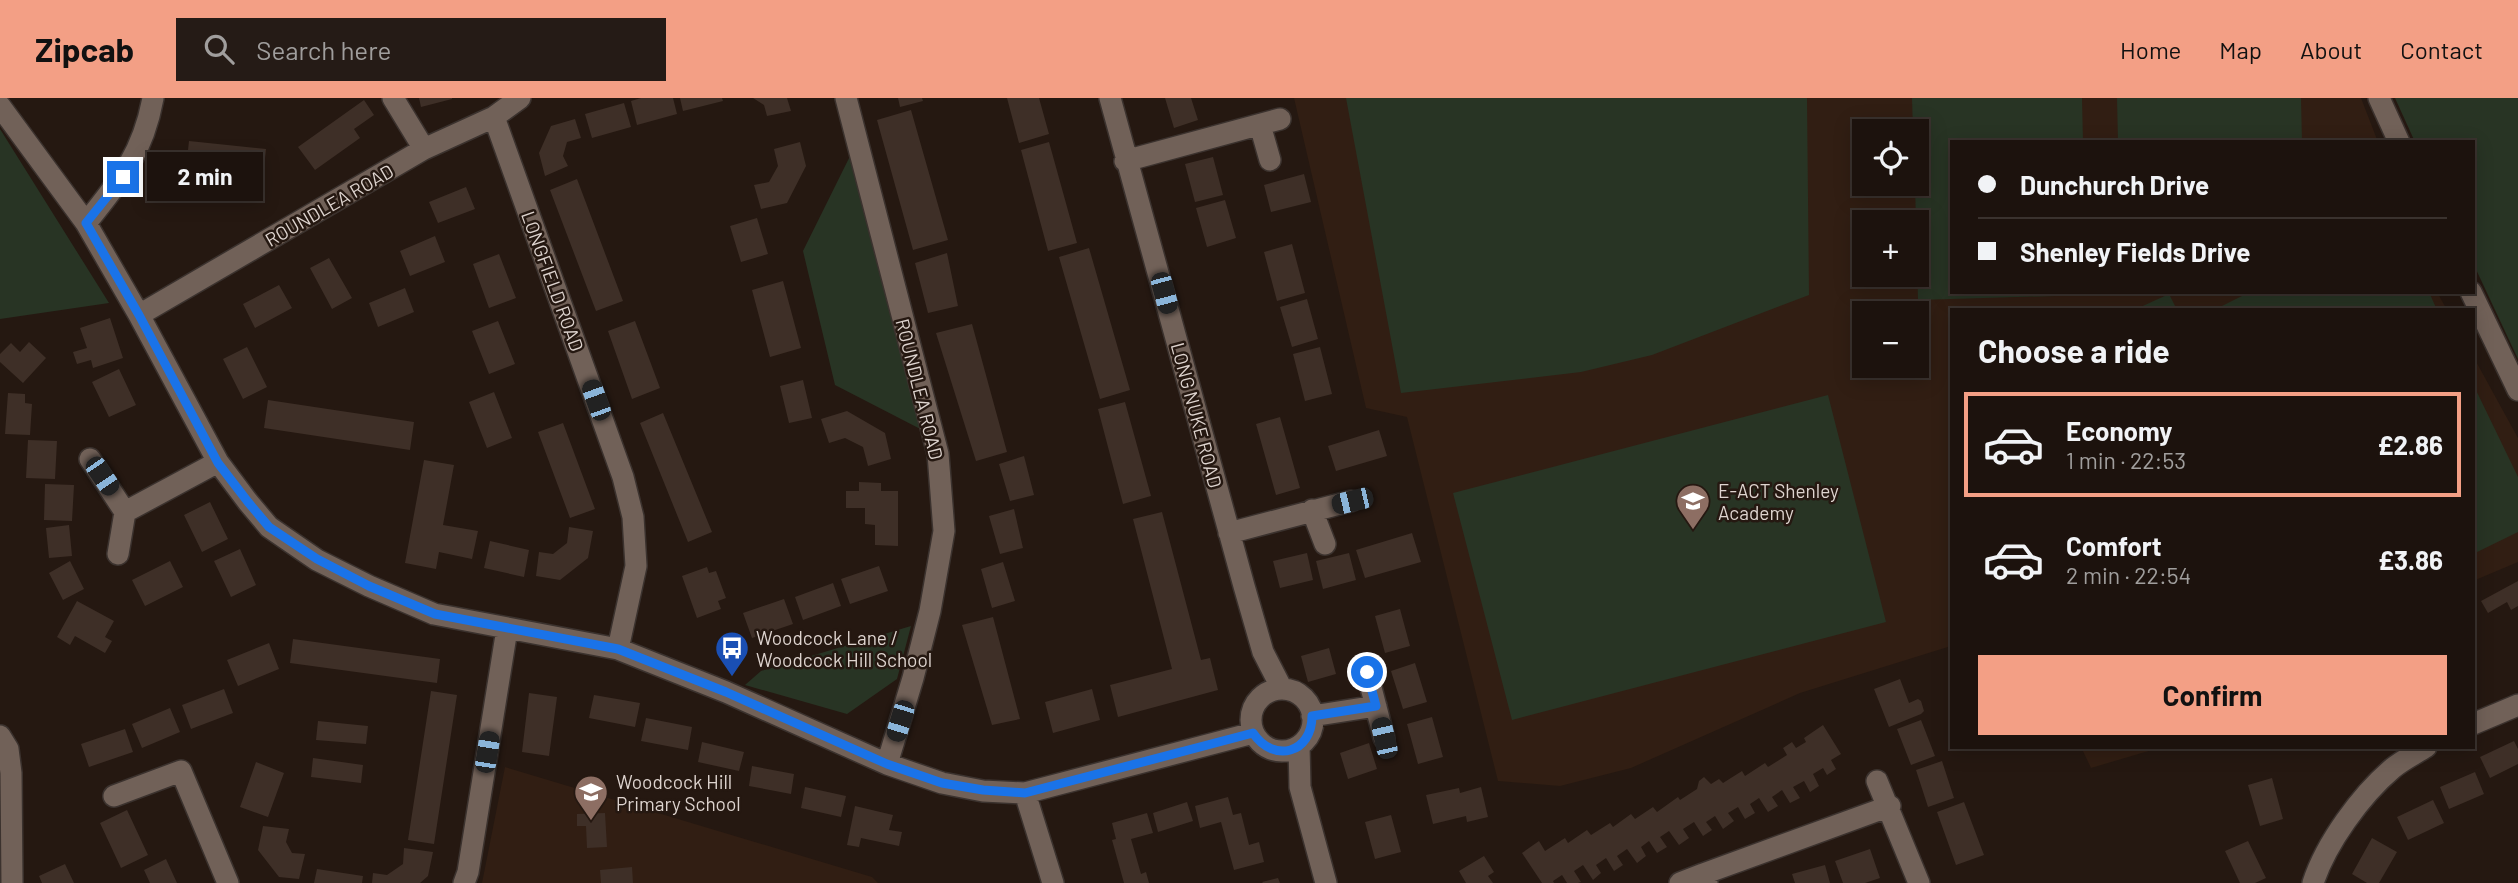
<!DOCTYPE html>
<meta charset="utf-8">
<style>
body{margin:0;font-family:Barlow,sans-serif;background:#251b16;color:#f1f3f6;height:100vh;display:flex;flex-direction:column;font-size:26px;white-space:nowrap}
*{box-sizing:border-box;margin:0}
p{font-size:23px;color:#a09e9d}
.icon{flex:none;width:38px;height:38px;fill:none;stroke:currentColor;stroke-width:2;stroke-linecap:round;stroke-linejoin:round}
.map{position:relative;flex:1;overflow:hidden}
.drawer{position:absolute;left:1950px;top:210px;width:525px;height:441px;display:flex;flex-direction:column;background:#1c120d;border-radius:0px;box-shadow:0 4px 18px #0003,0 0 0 2px #3a322e}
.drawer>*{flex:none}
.top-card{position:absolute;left:1950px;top:42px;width:525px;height:154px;border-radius:0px;box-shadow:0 4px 18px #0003,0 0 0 2px #3a322e;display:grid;align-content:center;height:154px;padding:0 28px;background:#1c120d}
.buttons{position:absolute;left:1852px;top:21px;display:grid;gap:14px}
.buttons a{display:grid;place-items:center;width:77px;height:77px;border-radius:0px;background:#1c120d;box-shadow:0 4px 18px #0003,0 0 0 2px #3a322e;font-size:35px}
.end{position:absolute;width:32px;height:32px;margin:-16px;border:9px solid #1a73e8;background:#fff;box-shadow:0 0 0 4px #fff}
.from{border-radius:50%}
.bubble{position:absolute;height:49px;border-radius:0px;background:#1c120d;box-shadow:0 4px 18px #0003,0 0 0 2px #3a322e;font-size:23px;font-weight:700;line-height:49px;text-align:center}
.car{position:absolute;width:21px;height:42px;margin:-21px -10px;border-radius:9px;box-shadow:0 0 5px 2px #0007;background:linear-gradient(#222 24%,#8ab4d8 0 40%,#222 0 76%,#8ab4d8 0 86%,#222 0)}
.top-card b{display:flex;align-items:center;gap:24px;height:66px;font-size:26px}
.top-card b+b{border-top:2px solid #3a322e}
.top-card i{width:18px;height:18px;background:#f1f3f6}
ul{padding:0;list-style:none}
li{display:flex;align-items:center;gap:21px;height:105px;margin:0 14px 10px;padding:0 14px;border:4px solid transparent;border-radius:0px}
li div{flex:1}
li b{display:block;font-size:26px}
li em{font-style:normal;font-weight:700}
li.active{border-color:#f39f85}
li>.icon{width:63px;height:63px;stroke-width:1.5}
h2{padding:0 28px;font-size:32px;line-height:84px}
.action{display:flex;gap:14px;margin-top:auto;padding:14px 28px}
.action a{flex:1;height:80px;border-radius:0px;background:#f39f85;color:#111;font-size:28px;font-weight:700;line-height:80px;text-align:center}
header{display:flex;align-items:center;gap:42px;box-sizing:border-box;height:98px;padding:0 35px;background:#f39f85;color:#111}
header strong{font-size:33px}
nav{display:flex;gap:38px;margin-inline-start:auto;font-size:24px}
.search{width:490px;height:63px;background:#251b16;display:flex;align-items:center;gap:18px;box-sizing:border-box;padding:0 24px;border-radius:0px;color:#a09e9d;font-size:26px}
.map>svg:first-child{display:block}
</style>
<header>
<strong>Zipcab</strong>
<div class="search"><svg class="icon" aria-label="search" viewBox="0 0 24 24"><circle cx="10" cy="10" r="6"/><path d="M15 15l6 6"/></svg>Search here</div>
<nav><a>Home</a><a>Map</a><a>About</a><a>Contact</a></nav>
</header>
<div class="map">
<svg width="2518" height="785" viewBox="0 0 2518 785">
<rect width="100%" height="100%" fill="#251811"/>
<path fill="#311e13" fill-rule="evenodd" d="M1294 0H2361L2378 44H1951V194H2437L2447 212H1951V548L1800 595 1631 670 1560 688 1498 683 1407 319 1366 310ZM1864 33H1916V86H1864ZM1864 124H1916V177H1864ZM1864 215H1916V268H1864Z
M2473 258 2518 340V464L2473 483Z
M2081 649H2162L2091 670Z
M505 669 872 779 878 785H482Z"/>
<path fill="#283424" d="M1346 0H1807L1809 197 1652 257 1581 274 1401 295Z
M1912 0H2082L2083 44H1951V194H2088V197L1918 202 1915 86 1916 33H1913Z
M2117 0H2301L2302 44H2118Z
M2395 0H2518V261L2473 165V44H2415Z
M0 31 109 205 0 221Z
M857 44 932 337 835 287 803 153Z
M2250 194H2429L2437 212H2214Z
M2169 196 2177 212H2134Z
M2473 286 2518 379V434L2473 456Z
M1828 297 1886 524 1512 622 1453 395Z
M911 528 897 581 847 616 745 587 761 573Z"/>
<path fill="#3e2f27" d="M419 0H452V1L421 9Z
M641 0H673L677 16 637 27 631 3Z
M680 0H722L723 3 683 13Z
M753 0H787L791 13 767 18 764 7Z
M898 0H922L923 3 900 9Z
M1007 0H1039L1049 36 1019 45Z
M1165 0H1191L1198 22 1174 30Z
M364 2 374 17 354 31 360 40 315 72 298 49Z
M624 5 631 29 592 40 585 16Z
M911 12 948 142 913 152 877 22Z
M575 21 581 40 567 44 563 58 568 68 545 78 539 55 551 28Z
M189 43 266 51 262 88 185 80Z
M800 44 806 68 787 105 761 111 754 87 769 84 778 68 774 51Z
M1049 44 1077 145 1048 153 1021 52Z
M1213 59 1223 97 1195 104 1185 66Z
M1304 76 1311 104 1271 114 1264 87Z
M577 81 623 203 596 213 550 92Z
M466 89 475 111 438 125 429 104Z
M1225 102 1236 140 1207 149 1196 110Z
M757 120 768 156 741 164 730 128Z
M435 138 445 164 410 178 400 153Z
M1292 146 1305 195 1277 203 1264 154Z
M1089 150 1130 292 1100 301 1059 159Z
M947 155 958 208 928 215 915 165Z
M499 156 516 200 489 210 473 166Z
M329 160 352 200 332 211 310 170Z
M783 183 801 250 770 259 752 192Z
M279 187 292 210 255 230 243 206Z
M405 190 414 214 378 229 369 205Z
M1307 201 1318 241 1292 249 1280 209Z
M110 220 123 260 93 270 91 262 77 266 73 254 87 250 80 230Z
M498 223 515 266 489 276 472 233Z
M635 223 660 290 632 301 608 233Z
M972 226 1007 354 976 363 936 235Z
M29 244 46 260 23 285 0 264V256L11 245 20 254Z
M247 249 267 289 243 301 223 261Z
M1320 249 1332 296 1305 303 1293 256Z
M119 271 136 307 109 319 92 284Z
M803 282 812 320 789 325 780 288Z
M494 294 512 340 487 350 469 304Z
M8 295 25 296V305L32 306 30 337 5 336Z
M268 302 414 324 410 352 264 330Z
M1125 304 1151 398 1123 406 1098 311Z
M847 313 885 335 891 361 868 368 863 349 845 340 829 345 821 321Z
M663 315 712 434 688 444 640 325Z
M1280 319 1300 390 1276 397 1256 326Z
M563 325 595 411 570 420 538 334Z
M1379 332 1387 358 1336 373 1328 348Z
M28 342 57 343 55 381 26 380Z
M1024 358 1034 397 1010 403 999 366Z
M424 362 454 367 443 427 478 433 472 461 439 454 436 471 405 465Z
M859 384 881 385V393H898V448L875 447V427L865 426V410H846V393H859Z
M45 386 74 387 72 423 44 422Z
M210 404 228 441 202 454 184 417Z
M1014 411 1023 450 1000 456 989 418Z
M1162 414 1201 562 1210 560 1218 592 1118 619 1110 587 1172 571 1133 421Z
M69 427 72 458 49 460 46 430Z
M569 429 593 433 588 460 560 482 536 478 539 454 553 456 567 445Z
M1412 435 1421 464 1365 480 1356 452Z
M490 443 529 452 524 479 484 470Z
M240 451 256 487 231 499 214 463Z
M1307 455 1313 482 1280 490 1273 463Z
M1349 455 1356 482 1323 491 1316 463Z
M70 463 84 491 63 502 49 475Z
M170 463 183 489 145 508 132 482Z
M1003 464 1015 503 992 510 981 471Z
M879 468 888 493 850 506 841 481Z
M707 469 709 475 716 473 726 500 718 503 721 511 697 520 682 478Z
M2518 483V508L2511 512 2507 504 2488 515 2481 503Z
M833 485 841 508 803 522 795 499Z
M784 501 793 526 752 540 743 515Z
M77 503 114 523 105 539 112 543 105 555 75 538 70 547 57 539Z
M1400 511 1410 548 1385 555 1375 518Z
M993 519 1020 621 992 627 962 527Z
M293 541 440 561 437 585 290 565Z
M269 545 279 571 238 588 227 562Z
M1329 550 1336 576 1308 584 1301 558Z
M1415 565 1427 604 1403 611 1391 573Z
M1900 581 1909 605 1918 601 1921 603 1924 613 1921 616 1889 629 1874 591Z
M224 591 233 615 191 631 182 607Z
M1092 591 1100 622 1053 635 1045 604Z
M431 593 457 597 434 746 408 742Z
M529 595 557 599 549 658 522 654Z
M594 597 640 605 635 629 589 620Z
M170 610 180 634 142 650 132 626Z
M1432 619 1443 659 1418 666 1407 626Z
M646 620 692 629 688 652 641 643Z
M1921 622 1935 658 1911 667 1897 631Z
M318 623 368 628 366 646 316 642Z
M1823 627 1841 656 1831 662 1836 671 1827 677 1823 670 1813 676 1819 688 1810 694 1804 683 1793 689 1800 700 1790 705 1782 692 1772 699 1778 708 1768 714 1759 700 1750 706 1755 715 1745 721 1738 709 1728 715 1734 723 1723 731 1715 718 1706 724 1712 732 1703 738 1694 724 1683 731 1689 740 1679 747 1669 733 1660 739 1667 749 1657 755 1649 743 1641 749 1646 758 1637 765 1627 751 1617 758 1623 767 1614 773 1606 760 1596 767 1601 775 1593 782 1583 767 1574 773 1581 784 1578 785H1567L1562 777 1553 783 1554 785H1542L1522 755 1539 743 1545 753 1565 740 1568 745 1587 732 1591 737 1610 725 1613 729 1631 716 1635 721 1653 709 1657 714 1678 699 1680 702 1697 691 1699 683 1704 679 1711 686 1719 681 1723 685 1742 673 1745 678 1765 665 1768 669 1787 657 1783 650 1792 644 1796 650 1806 644 1804 640Z
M125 631 133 654 89 669 81 646Z
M2514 643 2518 651V666L2490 680 2480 659Z
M702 644 744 654 739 673 698 664Z
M1369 645 1377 671 1348 681 1340 655Z
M313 660 363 667 361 685 311 679Z
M1942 663 1954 700 1928 709 1916 672Z
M256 664 284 675 268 719 240 709Z
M752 668 794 676 791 696 749 688Z
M2475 674 2484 696 2449 711 2440 689Z
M2272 680 2283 721 2260 728 2248 687Z
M805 689 846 698 841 719 801 710Z
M1481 689 1488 719 1467 724 1466 718 1433 726 1426 697 1459 690 1460 695Z
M1228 699 1233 717 1241 715 1249 747 1259 744 1264 764 1234 772 1221 724 1200 730 1195 708Z
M2433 702 2444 725 2408 742 2397 719Z
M1187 704 1193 723 1158 734 1153 715Z
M1964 704 1984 757 1956 767 1937 714Z
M855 708 893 717 889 732 902 734 899 748 861 740 859 749 847 747Z
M127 712 148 757 121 770 100 725Z
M605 715 607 749 587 750 586 728H577V716Z
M1147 715 1153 735 1131 741 1141 776 1146 774 1149 785H1124L1112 742 1116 741 1112 725Z
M1391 717 1401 754 1375 761 1365 724Z
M263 728 289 731 286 744 292 755 305 756 299 781 279 779 258 752Z
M2372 740 2397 754 2379 785H2367L2352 776Z
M2248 743 2266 780 2255 785H2240L2225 753Z
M404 750 433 754 428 778 420 785H372L373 775 387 777 403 766Z
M1870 751 1880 780 1865 785H1843L1835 763Z
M1484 758 1494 774 1488 778 1493 785H1466L1459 773Z
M166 761 177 785H150L144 772Z
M65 766 74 785H42L39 778Z
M1825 767 1830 785H1795L1792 776Z
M632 769 633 785H601L600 772Z
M317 771 363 778 362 785H314Z
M1278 780 1280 785H1263L1262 784Z"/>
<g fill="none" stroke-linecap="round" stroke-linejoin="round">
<g stroke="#3b322e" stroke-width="24">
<path id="minor" d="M393 0 424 51
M846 0 938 356 944 433 930 513 913 580 887 666
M1110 0 1244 488 1263 554 1282 591
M2379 0 2399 44
M0 8 86 125 139 217 218 364 248 404 269 429 317 462 369 488 434 516 618 551 726 594 887 666 942 685 983 693 1025 695 1253 635
M494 19 623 379 633 419 636 468 618 551
M1260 27 1270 62
M1125 63 1280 21
M86 125C120 83 143 55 153 0
M2471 194 2518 292
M139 217 424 51 494 19 520 0
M90 361 125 414 118 456
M1312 412 1325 446
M125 414 218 364
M1229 435 1351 403
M1367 574 1384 640
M1251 622a31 31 0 1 1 62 0a31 31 0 1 1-62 0Z
M1312 618 1376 608
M2473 626 2518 607
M0 638 8 651 11 675 12 785
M1299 648 1300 689 1326 785
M1877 683 1919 785
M1025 695 1053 785
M114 698 181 673 228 785
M464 785 468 774 507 531
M1680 785 1703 776
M1707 785 1703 776 1890 708
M2313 785C2326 745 2361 697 2393 670 2403 662 2415 656 2426 649"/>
</g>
<use href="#minor" stroke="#716158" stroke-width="21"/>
</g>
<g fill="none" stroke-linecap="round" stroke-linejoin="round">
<path stroke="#1a73e8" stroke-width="9" d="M123 79 86 125 139 217 218 365 248 404 269 429 317 461 369 488 435 516 618 551 726 594 887 666 942 685 983 692 1025 695 1253 635C1274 666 1312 655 1312 618L1376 608 1367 574"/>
</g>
<defs>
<g id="school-pin" transform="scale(1.75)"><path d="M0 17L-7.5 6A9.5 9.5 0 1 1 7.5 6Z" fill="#8d6e63" stroke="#251811"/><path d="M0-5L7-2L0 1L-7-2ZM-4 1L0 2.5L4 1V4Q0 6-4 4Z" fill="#fff"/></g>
<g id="bus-pin" transform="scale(1.75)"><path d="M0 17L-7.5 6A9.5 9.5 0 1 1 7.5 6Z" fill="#1a4fb4" stroke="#251811"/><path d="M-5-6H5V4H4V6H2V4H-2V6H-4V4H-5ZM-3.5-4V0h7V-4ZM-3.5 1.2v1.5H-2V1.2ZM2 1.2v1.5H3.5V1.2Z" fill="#fff"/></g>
</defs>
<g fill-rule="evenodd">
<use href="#school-pin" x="1693" y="403"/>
<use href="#bus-pin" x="732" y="550"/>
<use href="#school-pin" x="591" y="694"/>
</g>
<g text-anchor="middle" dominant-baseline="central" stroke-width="5" stroke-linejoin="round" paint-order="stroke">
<g font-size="19" fill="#ded4cf" stroke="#251811">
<text transform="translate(329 107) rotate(-30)">ROUNDLEA ROAD</text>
<text transform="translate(553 183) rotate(70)">LONGFIELD ROAD</text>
<text transform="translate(920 291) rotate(76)">ROUNDLEA ROAD</text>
<text transform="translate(1197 317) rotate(75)">LONG NUKE ROAD</text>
</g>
<g font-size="19" fill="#ded4cf" stroke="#251811" text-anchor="start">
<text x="1718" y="392">E-ACT Shenley<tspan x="1718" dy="22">Academy</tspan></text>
<text x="756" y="539">Woodcock Lane /<tspan x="756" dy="22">Woodcock Hill School</tspan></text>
<text x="616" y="683">Woodcock Hill<tspan x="616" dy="22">Primary School</tspan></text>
</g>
</g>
</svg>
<div class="buttons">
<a><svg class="icon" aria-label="locate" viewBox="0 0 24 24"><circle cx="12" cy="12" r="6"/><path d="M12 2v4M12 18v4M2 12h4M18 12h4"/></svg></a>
<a>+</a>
<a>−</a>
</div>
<i class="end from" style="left:1367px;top:574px"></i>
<i class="end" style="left:123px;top:79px"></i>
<div class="bubble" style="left:147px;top:54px;width:116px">2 min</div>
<i class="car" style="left:1164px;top:195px;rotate:165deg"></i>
<i class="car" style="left:596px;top:302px;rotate:340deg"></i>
<i class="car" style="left:102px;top:378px;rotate:146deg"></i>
<i class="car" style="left:1352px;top:403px;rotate:257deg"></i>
<i class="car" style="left:900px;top:623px;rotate:197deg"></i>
<i class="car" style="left:1384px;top:640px;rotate:347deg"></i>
<i class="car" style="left:487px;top:654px;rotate:9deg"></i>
<div class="top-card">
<b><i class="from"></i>Dunchurch Drive</b>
<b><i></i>Shenley Fields Drive</b>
</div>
<section class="drawer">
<h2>Choose a ride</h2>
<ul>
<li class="active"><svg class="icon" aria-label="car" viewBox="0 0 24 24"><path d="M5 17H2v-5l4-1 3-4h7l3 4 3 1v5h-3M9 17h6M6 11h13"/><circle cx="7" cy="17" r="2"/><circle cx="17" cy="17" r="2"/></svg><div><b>Economy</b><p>1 min · 22:53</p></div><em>£2.86</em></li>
<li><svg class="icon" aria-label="car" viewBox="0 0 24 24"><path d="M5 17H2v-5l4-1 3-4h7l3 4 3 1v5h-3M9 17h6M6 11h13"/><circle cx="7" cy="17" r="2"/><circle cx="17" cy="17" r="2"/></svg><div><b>Comfort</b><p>2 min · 22:54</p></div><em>£3.86</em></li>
</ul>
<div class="action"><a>Confirm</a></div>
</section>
</div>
